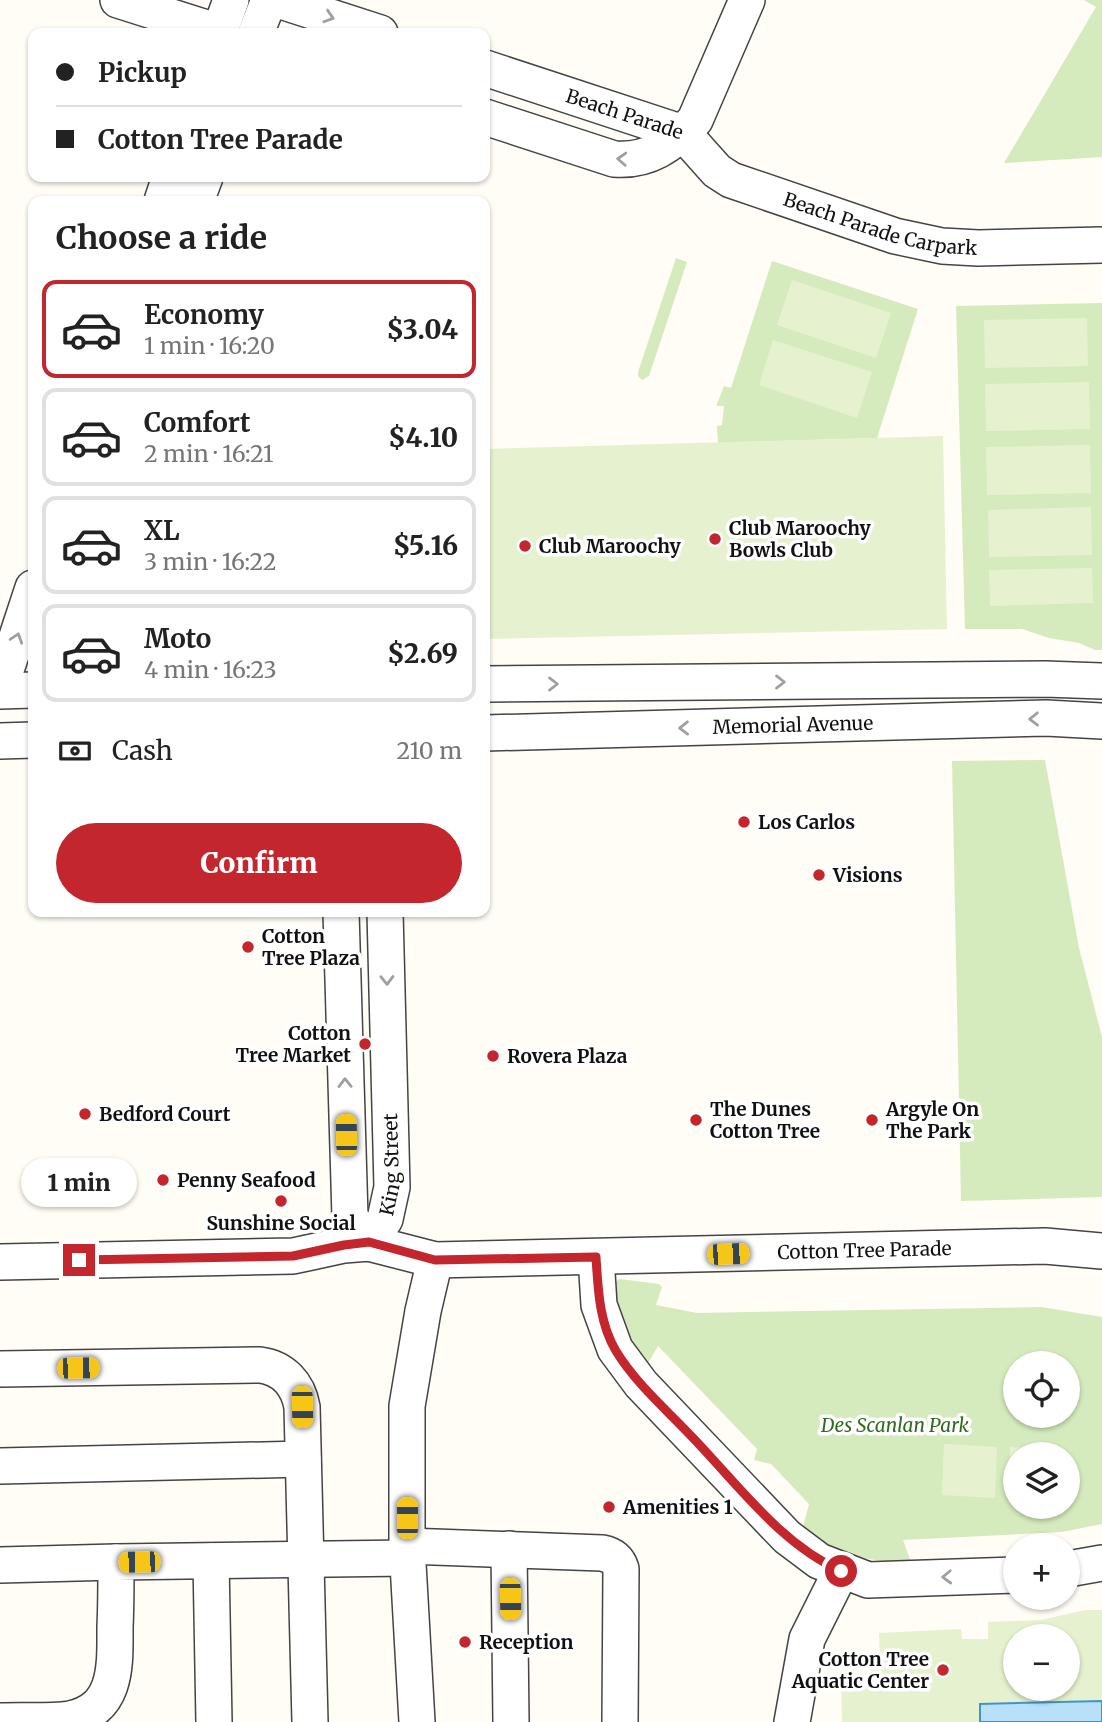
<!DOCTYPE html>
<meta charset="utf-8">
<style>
body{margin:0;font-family:Merriweather,serif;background:#f2f2f2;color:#222;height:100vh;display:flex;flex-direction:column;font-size:26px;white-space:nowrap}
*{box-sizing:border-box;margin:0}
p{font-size:23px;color:#767676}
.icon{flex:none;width:38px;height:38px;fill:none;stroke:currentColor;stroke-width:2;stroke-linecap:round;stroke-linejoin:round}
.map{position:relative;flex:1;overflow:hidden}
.drawer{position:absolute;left:28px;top:196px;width:462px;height:721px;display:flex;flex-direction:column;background:#fff;border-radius:14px;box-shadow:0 2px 5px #0004}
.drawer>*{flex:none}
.banner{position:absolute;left:28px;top:28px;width:462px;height:154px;border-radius:14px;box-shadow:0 2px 5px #0004;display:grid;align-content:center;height:154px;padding:0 28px;background:#fff}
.buttons{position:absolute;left:1003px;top:1351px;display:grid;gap:14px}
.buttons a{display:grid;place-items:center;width:77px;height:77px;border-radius:50%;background:#fff;box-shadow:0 2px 5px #0004;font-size:35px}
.end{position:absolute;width:32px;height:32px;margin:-16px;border:9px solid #c4262e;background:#fff;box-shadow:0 0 0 4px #fff}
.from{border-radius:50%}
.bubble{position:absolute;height:49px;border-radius:24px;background:#fff;box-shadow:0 2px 5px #0004;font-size:23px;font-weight:800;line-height:49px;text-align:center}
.car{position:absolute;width:21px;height:42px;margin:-21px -10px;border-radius:9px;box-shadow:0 0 5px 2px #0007;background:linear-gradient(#f5c518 24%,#345 0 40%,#f5c518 0 76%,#345 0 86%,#f5c518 0)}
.banner b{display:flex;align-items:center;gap:24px;height:66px;font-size:26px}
.banner b+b{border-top:2px solid #e0e0e0}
.banner i{width:18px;height:18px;background:#222}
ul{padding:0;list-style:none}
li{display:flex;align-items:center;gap:21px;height:98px;margin:0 14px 10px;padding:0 14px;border:4px solid #e0e0e0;border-radius:14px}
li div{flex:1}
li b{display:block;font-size:26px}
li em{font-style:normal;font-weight:800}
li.on{border-color:#c4262e}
li>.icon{width:63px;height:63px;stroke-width:1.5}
h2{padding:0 28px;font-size:32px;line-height:84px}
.pay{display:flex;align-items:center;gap:18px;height:77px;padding:0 28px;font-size:26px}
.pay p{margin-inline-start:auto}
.action{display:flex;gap:14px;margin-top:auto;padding:14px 28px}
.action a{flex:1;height:80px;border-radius:42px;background:#c4262e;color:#fff;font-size:28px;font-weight:800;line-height:80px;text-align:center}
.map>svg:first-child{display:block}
</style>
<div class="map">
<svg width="1102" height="1722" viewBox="0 0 1102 1722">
<rect width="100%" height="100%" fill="#fffdf5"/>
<path fill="#d5ebbd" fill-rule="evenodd" d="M1084 0H1102V157L1004 163 1096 7Z
M676 258 687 262 649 376 642 380 638 376V372Z
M772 261 918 309 877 438 718 443 717 426 722 425 724 406H717V404L724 386 731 388Z
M1102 303V650H1095L1079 643 1049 638 1022 629H965L956 306Z
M1045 760 1079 948 1102 1037V1197L961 1201 952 761Z
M620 1279 659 1284 662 1287 656 1305 697 1313 1041 1307 1102 1317V1524L1062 1532 903 1540 911 1562C863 1562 842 1555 802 1530L809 1504 771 1464 754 1460 757 1449 658 1346 646 1367 613 1316V1283ZM1015 1363H1068V1416H1015ZM1015 1454H1068V1507H1015Z"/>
<path fill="#e6f2cf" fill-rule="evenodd" d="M792 280 891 313 876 358 777 325Z
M1087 318 1088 366 985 368 984 320Z
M773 340 872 372 857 418 759 385Z
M1089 382 1090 429 986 431 985 384Z
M943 436 947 629 485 639V449Z
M1090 445 1091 493 987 495 986 447Z
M1091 507 1092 555 989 557 988 510Z
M1092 568 1093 603 990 606 989 570Z
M944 1444 997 1447 995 1498 942 1495Z
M1010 1447 1062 1450V1454H1015V1499H1008Z
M1085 1610H1102V1722H842L841 1679 871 1678V1662H880L879 1633 961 1629 962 1639H988V1622L1041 1620ZM1015 1636H1068V1689H1015Z"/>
<path fill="#b9e0f7" stroke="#3f96cf" stroke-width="2" d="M1102 1701V1722H980V1704Z"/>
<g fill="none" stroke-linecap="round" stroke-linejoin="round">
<g stroke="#444" stroke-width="38">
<g id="minor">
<path d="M118 0 222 33"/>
<path d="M278 0 380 33"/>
<path d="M219 33 231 0"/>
<path d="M256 33 269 0"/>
<path id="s1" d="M485 68 683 133"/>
<path d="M485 117 614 159C648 162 672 145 695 120L747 0"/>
<path id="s2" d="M683 133 717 171 731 180 895 236 942 246 978 248 1102 245"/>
<path d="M162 201 170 177"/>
<path d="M196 201 205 177"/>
<path d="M485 684 1045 679 1102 681"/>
<path d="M0 688 33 588"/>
<path d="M0 691 33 690"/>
<path id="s3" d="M485 733 1046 718 1102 721"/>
<path d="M0 741 33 740"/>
<path d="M341 912 350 1217 369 1243"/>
<path id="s4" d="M369 1243 385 1219 392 1187 385 912"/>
<path d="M596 1257 599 1305 615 1349 641 1384 787 1537 819 1561 868 1580 1015 1575"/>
<path id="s5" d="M0 1262 293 1256 344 1245 369 1243 435 1260 1045 1246 1102 1251"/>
<path d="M0 1369 260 1365C283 1368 298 1384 302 1407L310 1722"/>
<path d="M0 1466 303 1459"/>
<path d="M407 1546 602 1553C612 1555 618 1559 621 1569L620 1722"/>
<path d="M509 1549 511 1722"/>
<path d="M211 1561 214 1722"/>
<path d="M0 1565 116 1562"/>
<path d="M1068 1569 1102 1563"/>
<path d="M0 1721C23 1720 48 1722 70 1719 118 1709 115 1665 115 1627 116 1606 116 1584 116 1562L408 1558"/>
<path d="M417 1722 407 1546V1406L423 1311 435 1260"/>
<path d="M792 1722 807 1639 841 1571"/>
</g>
</g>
<use href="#minor" stroke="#fff" stroke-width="35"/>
</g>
<defs><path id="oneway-chevron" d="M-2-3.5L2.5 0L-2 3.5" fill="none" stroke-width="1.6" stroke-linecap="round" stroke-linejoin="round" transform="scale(1.75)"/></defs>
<g stroke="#a0a0a0">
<use href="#oneway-chevron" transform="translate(329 17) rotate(18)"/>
<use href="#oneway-chevron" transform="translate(622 159) rotate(-177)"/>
<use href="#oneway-chevron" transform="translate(17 638) rotate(-72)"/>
<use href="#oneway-chevron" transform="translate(780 682)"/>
<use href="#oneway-chevron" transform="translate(553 684)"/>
<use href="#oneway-chevron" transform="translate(1034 719) rotate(179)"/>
<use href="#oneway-chevron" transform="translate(684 728) rotate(179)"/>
<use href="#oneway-chevron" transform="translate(387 980) rotate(89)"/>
<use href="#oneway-chevron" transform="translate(345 1083) rotate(-91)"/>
<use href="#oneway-chevron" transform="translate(947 1577) rotate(178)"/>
</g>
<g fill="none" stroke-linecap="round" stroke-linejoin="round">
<path stroke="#c4262e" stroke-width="9" d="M79 1260 293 1256 344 1245 369 1242 435 1260 596 1257C598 1288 599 1323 616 1351 636 1384 668 1411 694 1439 739 1486 781 1544 841 1571"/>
</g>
<g fill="#c4262e" stroke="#fff" stroke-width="2.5">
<circle cx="715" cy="539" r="7"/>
<circle cx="525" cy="546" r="7"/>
<circle cx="744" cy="822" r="7"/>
<circle cx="819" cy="875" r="7"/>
<circle cx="248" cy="947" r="7"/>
<circle cx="365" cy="1044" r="7"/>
<circle cx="493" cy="1056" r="7"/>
<circle cx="85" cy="1114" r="7"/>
<circle cx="696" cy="1120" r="7"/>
<circle cx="872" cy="1120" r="7"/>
<circle cx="163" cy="1180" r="7"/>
<circle cx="281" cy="1201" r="7"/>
<circle cx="609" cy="1507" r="7"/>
<circle cx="465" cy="1642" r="7"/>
<circle cx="943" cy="1670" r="7"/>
</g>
<g text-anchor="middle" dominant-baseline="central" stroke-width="7" stroke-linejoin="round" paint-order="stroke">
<g font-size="19" fill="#111" stroke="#fff">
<text stroke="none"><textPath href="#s1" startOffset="147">Beach Parade</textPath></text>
<text stroke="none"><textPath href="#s2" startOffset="224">Beach Parade Carpark</textPath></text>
<text stroke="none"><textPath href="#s3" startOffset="308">Memorial Avenue</textPath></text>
<text stroke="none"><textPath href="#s4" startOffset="84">King Street</textPath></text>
<text stroke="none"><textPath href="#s5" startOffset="868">Cotton Tree Parade</textPath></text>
</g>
<g font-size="19" font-weight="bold" fill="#111" stroke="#fff" text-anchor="start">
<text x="729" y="528">Club Maroochy<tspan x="729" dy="22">Bowls Club</tspan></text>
<text x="539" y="546">Club Maroochy</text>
<text x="758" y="822">Los Carlos</text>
<text x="833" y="875">Visions</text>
<text x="262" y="936">Cotton<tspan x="262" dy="22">Tree Plaza</tspan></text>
<text x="351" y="1033" text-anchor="end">Cotton<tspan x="351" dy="22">Tree Market</tspan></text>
<text x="507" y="1056">Rovera Plaza</text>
<text x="710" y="1109">The Dunes<tspan x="710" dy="22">Cotton Tree</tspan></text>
<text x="886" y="1109">Argyle On<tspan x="886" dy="22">The Park</tspan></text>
<text x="99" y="1114">Bedford Court</text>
<text x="177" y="1180">Penny Seafood</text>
<text x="281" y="1223" text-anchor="middle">Sunshine Social</text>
<text x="623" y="1507">Amenities 1</text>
<text x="479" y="1642">Reception</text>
<text x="929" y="1659" text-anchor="end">Cotton Tree<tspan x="929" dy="22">Aquatic Center</tspan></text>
</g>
<g font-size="19" font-style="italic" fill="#2f6b1f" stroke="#fff">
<text x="895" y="1425">Des Scanlan Park</text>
</g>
</g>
</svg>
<div class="buttons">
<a><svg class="icon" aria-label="locate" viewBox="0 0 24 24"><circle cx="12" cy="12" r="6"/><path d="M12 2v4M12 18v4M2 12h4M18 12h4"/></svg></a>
<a><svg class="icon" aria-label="layers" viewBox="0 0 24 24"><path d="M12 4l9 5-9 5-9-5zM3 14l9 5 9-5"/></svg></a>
<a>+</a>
<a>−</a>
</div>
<i class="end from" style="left:841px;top:1571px"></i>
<i class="end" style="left:79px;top:1260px"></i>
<div class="bubble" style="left:21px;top:1158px;width:116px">1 min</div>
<i class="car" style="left:346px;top:1135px;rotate:359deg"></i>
<i class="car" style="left:728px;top:1254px;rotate:88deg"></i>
<i class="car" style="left:78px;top:1368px;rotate:89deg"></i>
<i class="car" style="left:302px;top:1407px;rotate:179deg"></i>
<i class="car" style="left:407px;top:1518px;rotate:0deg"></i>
<i class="car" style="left:139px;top:1562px;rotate:269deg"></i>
<i class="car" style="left:510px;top:1599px;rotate:179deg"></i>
<div class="banner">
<b><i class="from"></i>Pickup</b>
<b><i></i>Cotton Tree Parade</b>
</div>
<section class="drawer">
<h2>Choose a ride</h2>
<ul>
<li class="on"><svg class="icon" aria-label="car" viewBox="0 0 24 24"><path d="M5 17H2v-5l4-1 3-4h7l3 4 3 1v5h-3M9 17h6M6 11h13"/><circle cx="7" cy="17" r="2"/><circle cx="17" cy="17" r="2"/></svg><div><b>Economy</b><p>1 min · 16:20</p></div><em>$3.04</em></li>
<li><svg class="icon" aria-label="car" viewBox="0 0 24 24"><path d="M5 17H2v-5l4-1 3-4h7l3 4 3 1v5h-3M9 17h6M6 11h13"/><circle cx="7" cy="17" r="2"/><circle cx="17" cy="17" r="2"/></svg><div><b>Comfort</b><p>2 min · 16:21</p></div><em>$4.10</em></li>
<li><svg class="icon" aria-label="car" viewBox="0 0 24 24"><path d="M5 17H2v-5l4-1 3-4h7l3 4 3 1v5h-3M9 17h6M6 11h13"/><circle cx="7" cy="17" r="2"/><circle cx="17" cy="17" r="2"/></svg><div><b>XL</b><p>3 min · 16:22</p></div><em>$5.16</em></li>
<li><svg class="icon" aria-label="car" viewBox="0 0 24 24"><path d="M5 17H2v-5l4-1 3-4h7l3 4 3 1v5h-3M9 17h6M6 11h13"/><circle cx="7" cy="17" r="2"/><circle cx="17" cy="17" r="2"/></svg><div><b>Moto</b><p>4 min · 16:23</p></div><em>$2.69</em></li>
</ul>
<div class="pay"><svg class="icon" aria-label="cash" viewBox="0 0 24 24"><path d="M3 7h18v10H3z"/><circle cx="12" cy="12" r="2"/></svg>Cash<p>210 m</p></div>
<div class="action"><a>Confirm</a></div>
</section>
</div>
